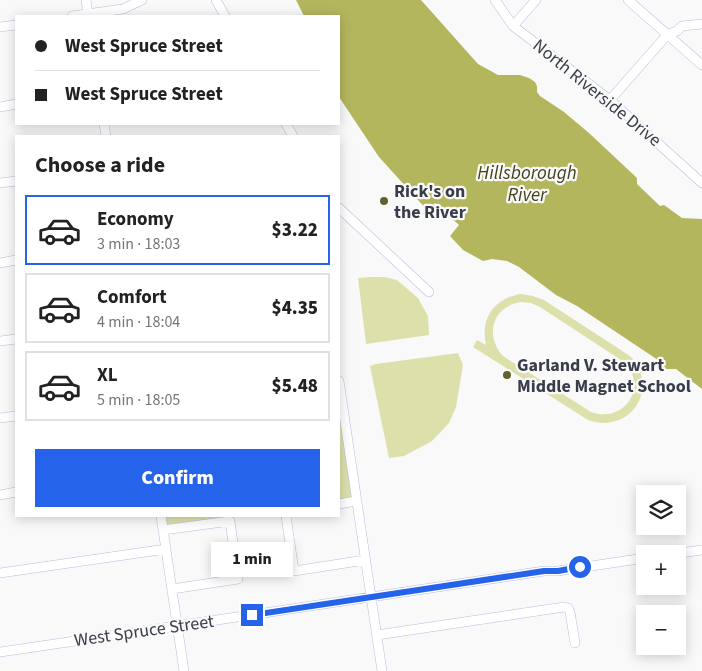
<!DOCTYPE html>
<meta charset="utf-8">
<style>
body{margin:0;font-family:"Source Sans 3",sans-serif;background:#f2f2f2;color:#222;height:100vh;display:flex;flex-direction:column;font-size:19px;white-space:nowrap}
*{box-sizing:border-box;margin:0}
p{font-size:16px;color:#767676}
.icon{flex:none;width:28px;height:28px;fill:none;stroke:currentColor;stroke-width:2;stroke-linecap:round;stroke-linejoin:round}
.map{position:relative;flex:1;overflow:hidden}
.drawer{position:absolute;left:15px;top:135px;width:325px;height:382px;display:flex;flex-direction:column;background:#fff;border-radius:0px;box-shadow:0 2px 12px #0003}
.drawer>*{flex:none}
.top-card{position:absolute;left:15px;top:15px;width:325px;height:110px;border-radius:0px;box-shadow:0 2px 12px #0003;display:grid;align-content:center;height:110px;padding:0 20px;background:#fff}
.fabs{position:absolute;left:636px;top:485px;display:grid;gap:10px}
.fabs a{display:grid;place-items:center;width:50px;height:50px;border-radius:0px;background:#fff;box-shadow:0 2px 12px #0003;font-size:25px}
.end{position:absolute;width:22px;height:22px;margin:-11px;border:6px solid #2563eb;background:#fff;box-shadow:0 0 0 2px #fff}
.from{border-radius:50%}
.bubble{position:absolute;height:35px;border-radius:0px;background:#fff;box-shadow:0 2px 12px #0003;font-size:16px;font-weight:800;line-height:35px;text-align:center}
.top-card b{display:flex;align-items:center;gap:18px;height:48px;font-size:19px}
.top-card b+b{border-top:1px solid #e0e0e0}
.top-card i{width:12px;height:12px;background:#222}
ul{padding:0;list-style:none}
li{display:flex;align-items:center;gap:15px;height:70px;margin:0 10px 8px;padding:0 10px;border:2px solid #e0e0e0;border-radius:0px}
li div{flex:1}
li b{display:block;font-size:19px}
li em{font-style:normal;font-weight:800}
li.active{border-color:#2563eb}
li>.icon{width:45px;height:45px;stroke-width:1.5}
h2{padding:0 20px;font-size:22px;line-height:60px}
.button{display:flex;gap:10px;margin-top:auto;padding:10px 20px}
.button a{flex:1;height:58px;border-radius:0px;background:#2563eb;color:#fff;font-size:20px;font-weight:800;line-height:58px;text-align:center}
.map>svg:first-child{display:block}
</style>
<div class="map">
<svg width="702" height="671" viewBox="0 0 702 671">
<rect width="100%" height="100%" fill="#f9f9f9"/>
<path fill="#dee0ab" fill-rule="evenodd" d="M371 277H384L397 280 418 298 428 316 429 335 366 344 358 278Z
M521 294 533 296 544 300 630 356C661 388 630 435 588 420L473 347 477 340 486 345C480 319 494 298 521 294ZM521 302 531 303 540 307 624 362C649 387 624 424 591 412L503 356C484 335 493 306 521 302Z
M458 353 463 365 456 407 449 423 432 441 421 447 404 456 389 458 370 366 376 364Z
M339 407 353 498 339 500Z
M165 516H230L167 526Z"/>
<path fill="#b4b65e" d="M296 0H421L478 64 498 75H520L529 78 535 82 537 86V92L540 96 564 112 589 133 637 178V184L660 206 664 205 682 218 702 219V389L676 369H666L658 360 577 306 556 295 519 267 507 261 492 259 483 261 463 250 450 236 459 225 435 203 428 211 379 157 339 97V16H304Z"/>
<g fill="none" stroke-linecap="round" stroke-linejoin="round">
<g stroke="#b5bddf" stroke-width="10">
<path id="minor" d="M86 0 88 16
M216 0 225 16
M495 0 513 26 610 100 702 183
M628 0 702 65
M72 16 123 9 142 0
M513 26 536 0
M0 27 16 25
M610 100 667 35 677 31 682 26 702 24
M0 107 16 104
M104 124 106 136
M286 124 293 136
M0 183 16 181
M339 208 429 292
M0 263 16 260
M0 341 16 339
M339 381 382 671
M0 418 16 416
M0 495 16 492
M339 504 356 501
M161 516 184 671
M286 516 294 571 365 560
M163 530 230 521 238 579 172 589
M673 554 702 550
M0 573 166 549
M377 635 564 607 568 608 570 612 575 643
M0 652 177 626 544 571H558L645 558"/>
</g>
<use href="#minor" stroke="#fff" stroke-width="9"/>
</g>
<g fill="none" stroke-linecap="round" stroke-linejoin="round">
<path stroke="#2563eb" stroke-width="6" d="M252 615 544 571H558L580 567"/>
</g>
<g fill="#61622f" stroke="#f9f9f9" stroke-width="2">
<circle cx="384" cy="201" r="5"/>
<circle cx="507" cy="375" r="5"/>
</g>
<g text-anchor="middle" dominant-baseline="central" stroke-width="4.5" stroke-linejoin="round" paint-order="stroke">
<g font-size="18" fill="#393c4a" stroke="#f9f9f9">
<text transform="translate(597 93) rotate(39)">North Riverside Drive</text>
<text transform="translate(144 631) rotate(-8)">West Spruce Street</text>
</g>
<g font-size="18" font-weight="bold" fill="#393c4a" stroke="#f9f9f9" text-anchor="start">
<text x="394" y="191">Rick's on<tspan x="394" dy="21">the River</tspan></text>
<text x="517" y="365">Garland V. Stewart<tspan x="517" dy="21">Middle Magnet School</tspan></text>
</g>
<g font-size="19" font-style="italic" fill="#42421d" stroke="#f9f9f9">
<text x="527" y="173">Hillsborough<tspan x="527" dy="22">River</tspan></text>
</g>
</g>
</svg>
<div class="fabs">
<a><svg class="icon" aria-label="layers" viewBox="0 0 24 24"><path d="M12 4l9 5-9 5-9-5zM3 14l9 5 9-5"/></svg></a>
<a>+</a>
<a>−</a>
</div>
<i class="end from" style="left:580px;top:567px"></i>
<i class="end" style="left:252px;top:615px"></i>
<div class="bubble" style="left:211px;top:542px;width:82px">1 min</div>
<div class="top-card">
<b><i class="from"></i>West Spruce Street</b>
<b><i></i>West Spruce Street</b>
</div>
<section class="drawer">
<h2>Choose a ride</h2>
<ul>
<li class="active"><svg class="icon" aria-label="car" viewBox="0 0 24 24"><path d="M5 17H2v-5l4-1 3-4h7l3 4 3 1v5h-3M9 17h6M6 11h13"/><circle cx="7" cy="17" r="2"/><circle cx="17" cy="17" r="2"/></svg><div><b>Economy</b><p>3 min · 18:03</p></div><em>$3.22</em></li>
<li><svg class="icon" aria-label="car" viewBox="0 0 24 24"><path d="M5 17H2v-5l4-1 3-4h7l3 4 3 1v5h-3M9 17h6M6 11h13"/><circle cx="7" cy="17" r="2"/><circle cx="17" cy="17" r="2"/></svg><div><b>Comfort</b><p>4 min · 18:04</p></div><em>$4.35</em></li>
<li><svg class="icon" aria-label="car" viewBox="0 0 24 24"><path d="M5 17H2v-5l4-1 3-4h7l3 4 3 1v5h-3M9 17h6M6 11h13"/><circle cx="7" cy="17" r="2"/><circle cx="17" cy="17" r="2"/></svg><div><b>XL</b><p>5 min · 18:05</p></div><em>$5.48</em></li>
</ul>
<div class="button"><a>Confirm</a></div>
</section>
</div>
